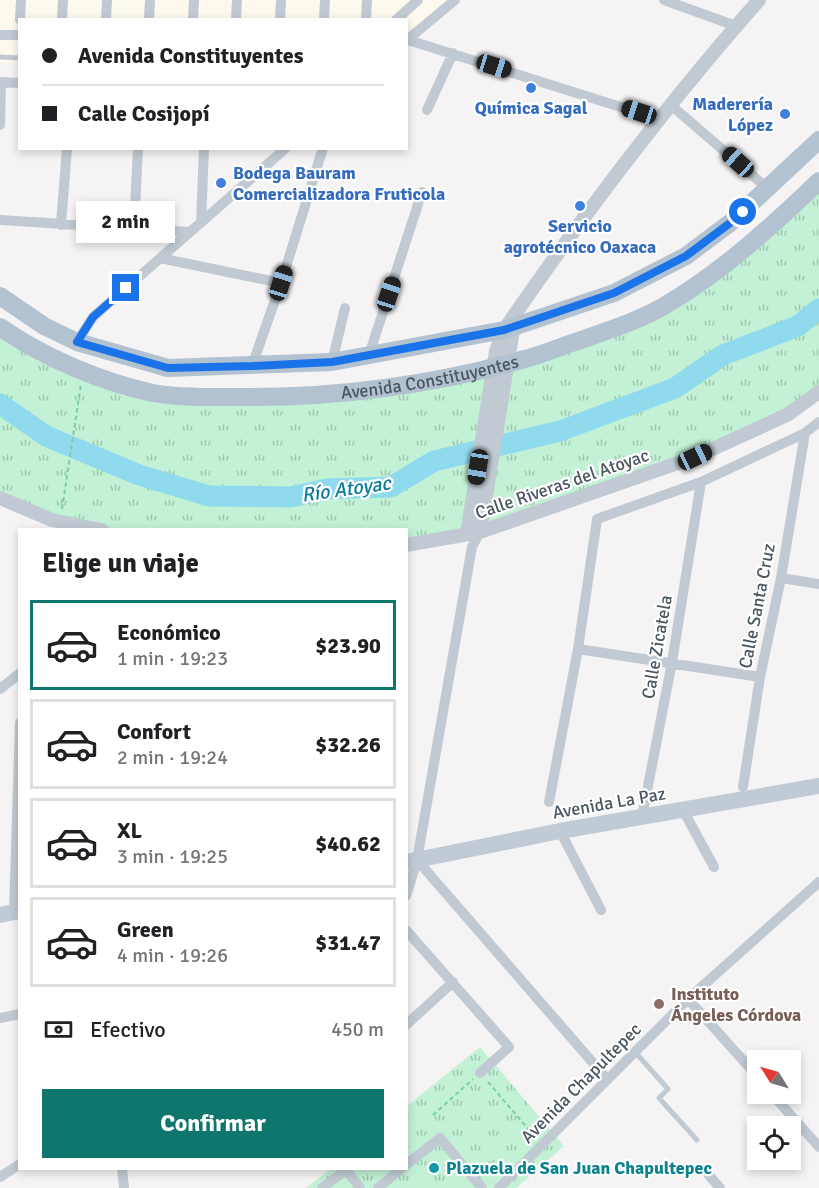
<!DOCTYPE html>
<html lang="es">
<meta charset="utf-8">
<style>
body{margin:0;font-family:Signika,sans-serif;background:#f6f6f6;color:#202124;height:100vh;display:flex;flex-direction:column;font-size:22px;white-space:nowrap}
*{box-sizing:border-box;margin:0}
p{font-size:20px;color:#757577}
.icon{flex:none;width:33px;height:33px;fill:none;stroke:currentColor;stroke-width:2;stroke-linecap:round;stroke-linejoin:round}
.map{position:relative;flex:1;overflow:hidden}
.details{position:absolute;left:18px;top:528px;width:390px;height:642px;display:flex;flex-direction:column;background:#fff;border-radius:0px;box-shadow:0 3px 9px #0003}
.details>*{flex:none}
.banner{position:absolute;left:18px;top:18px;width:390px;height:132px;border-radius:0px;box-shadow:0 3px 9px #0003;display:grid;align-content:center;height:132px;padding:0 24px;background:#fff}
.needle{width:39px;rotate:307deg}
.buttons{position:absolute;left:747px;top:1050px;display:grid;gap:12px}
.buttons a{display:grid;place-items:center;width:54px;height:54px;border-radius:0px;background:#fff;box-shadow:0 3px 9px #0003;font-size:30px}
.end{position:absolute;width:27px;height:27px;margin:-14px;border:8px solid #1a73e8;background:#fff;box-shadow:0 0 0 3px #fff}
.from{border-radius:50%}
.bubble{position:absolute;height:42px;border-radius:0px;background:#fff;box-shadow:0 3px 9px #0003;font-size:20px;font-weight:800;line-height:42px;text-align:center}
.car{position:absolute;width:18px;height:36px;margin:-18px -9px;border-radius:8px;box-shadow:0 0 4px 2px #0007;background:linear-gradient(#222 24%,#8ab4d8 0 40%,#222 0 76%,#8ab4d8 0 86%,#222 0)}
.banner b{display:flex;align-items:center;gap:21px;height:57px;font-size:22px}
.banner b+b{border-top:2px solid #e0e0e0}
.banner i{width:15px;height:15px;background:#202124}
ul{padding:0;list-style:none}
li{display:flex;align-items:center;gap:18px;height:90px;margin:0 12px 9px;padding:0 12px;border:3px solid #e0e0e0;border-radius:0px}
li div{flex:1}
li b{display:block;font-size:22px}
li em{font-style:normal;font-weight:800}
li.selected{border-color:#0f766e}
li>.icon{width:54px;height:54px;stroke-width:1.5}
h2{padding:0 24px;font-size:27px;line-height:72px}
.pay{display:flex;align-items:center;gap:15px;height:66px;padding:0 24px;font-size:22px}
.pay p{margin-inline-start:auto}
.cta{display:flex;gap:12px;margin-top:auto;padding:12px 24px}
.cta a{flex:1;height:69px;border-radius:0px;background:#0f766e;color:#fff;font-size:24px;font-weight:800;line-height:69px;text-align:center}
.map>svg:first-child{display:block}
</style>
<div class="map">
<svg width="819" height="1188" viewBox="0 0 819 1188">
<defs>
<pattern id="park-tufts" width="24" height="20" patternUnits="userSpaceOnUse" patternTransform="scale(1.5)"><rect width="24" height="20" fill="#c3f1d5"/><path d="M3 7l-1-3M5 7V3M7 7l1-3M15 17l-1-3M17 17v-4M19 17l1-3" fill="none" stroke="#a0c6b0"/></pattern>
</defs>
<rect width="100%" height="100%" fill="#f5f3f3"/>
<path fill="#fdf9ef" d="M0 0H450L407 36 406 20H20L19 64 0 63Z"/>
<path fill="url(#park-tufts)" d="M819 181V392L787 415 480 532 407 546 406 530 102 529 52 520 0 495V327L154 393 347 394 526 359 663 307Z
M480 1047 564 1146 516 1188H306L330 1169 406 1168 407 1106Z"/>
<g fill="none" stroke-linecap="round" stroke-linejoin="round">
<path stroke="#90daee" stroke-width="21" d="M0 404 46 436 139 475 209 496 291 497 327 489 391 487 434 461 560 431 675 388 723 355 798 326 819 309"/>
<path stroke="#7ad0a6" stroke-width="2" stroke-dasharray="4.5 3" stroke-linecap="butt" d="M62 509 81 384
M488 1082 535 1137
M433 1115 473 1079"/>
<path stroke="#c1cad2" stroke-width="5" d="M0 57 20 58
M635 1052 668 1089 659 1098 697 1140"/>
<path stroke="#c1cad2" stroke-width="10" d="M664 0 736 26
M20 20 21 0
M62 20 63 0
M106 20 107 0
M149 20 150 0
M193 20 194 0
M236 20 237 0
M280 20 281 0
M324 20 325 0
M366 20 367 0
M396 20 418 0
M0 35H20
M408 40 659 119
M406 41 455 0
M0 82 20 83
M672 106 767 188
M427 110 453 53
M0 125 1 82
M0 220 190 232
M201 223 204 148
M61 225 67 148
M134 228 138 148
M160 258 281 283
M77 342 93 317 286 148
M369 355 422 192
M332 362 345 308
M252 366 281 283 323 148
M781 578 819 584
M578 649 760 677
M0 689 20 673
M743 787 760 677 781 578 805 433
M549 802 578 649 597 519 701 482 805 433 819 422
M683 810 714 867
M642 817 672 662 701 482
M560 831 601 910
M417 860 607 1079
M406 896 417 860 472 547 480 532
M14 912 20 723
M406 930 509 1047 480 1073
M688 999 758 1077
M0 1018 20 1014
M406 1025 453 982
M772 1094 819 1147
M406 1165 440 1138 482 1188
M122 1168 124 1188
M345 1168 360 1188
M708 1174 720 1188
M0 1177 20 1164
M322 1188 346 1170
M378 1188 402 1168
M499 1188 688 999 819 882"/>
<path stroke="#c1cad2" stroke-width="14" d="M0 498 52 520 102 530
M480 532 514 324
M467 534 496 351 504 330C583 215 667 104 759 0
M406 545 480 532 695 457 787 415 819 392"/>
<path stroke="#c1cbd6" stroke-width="16" d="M406 862 560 831 819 786
M0 915 20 911"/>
<g stroke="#b3c2d1" stroke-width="18">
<path d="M0 296 44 326 77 342 168 368 332 362 504 330 614 293 686 256 730 223 819 140"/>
<path id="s1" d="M0 327C43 357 101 382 153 393 180 398 211 397 239 397 335 398 432 385 525 359 544 354 562 346 581 340 609 330 638 321 664 306 722 272 771 227 819 181"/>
</g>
</g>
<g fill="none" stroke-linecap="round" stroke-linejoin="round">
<path stroke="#1a73e8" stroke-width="8" d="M126 288 93 317 77 342 168 368 252 366 332 362 504 330 614 293 686 256 730 223 743 212"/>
</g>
<g fill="#3f7fe0" stroke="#fff" stroke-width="2">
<circle cx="531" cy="88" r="6"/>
<circle cx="785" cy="114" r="6"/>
<circle cx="221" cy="183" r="6"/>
<circle cx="580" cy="206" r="6"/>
</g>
<circle fill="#8d6e63" stroke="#fff" stroke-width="2" cx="659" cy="1004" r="6"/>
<circle fill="#0f9aa8" stroke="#fff" stroke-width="2" cx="434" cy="1168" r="6"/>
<g text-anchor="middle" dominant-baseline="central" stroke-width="4.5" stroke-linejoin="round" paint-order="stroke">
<g font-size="18" font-weight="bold" fill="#366cbe" stroke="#fff">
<text x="773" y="104" text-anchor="end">Maderería<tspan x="773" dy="21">López</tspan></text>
<text x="531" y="108">Química Sagal</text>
<text x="233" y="173" text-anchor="start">Bodega Bauram<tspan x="233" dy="21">Comercializadora Fruticola</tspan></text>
<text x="580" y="226">Servicio<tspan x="580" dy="21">agrotécnico Oaxaca</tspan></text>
</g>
<g font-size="18" fill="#4a5661" stroke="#fff">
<text stroke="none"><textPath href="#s1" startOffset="446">Avenida Constituyentes</textPath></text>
<text transform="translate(562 484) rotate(-19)">Calle Riveras del Atoyac</text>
<text transform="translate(757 606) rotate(-79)">Calle Santa Cruz</text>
<text transform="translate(657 647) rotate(-80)">Calle Zicatela</text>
<text transform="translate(609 803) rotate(-10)">Avenida La Paz</text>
<text transform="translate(581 1083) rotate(-45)">Avenida Chapultepec</text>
</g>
<g font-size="18" font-weight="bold" fill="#785e54" stroke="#fff" text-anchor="start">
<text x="671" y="994">Instituto<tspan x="671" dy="21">Ángeles Córdova</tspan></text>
</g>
<g font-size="18" font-weight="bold" fill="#0d838f" stroke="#fff" text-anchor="start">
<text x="446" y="1168">Plazuela de San Juan Chapultepec</text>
</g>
<g font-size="20" font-style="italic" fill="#0c7c9b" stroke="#fff">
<text transform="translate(346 489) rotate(-8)">Río Atoyac</text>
</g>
</g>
</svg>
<div class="buttons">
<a><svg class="needle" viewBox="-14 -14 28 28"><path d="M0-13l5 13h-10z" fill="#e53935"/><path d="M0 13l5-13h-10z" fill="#757577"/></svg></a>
<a><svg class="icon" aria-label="locate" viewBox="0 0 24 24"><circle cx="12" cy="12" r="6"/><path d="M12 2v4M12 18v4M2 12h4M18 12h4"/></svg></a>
</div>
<i class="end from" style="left:743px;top:212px"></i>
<i class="end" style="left:126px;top:288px"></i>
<div class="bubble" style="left:76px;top:201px;width:99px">2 min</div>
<i class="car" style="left:494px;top:66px;rotate:107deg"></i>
<i class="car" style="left:639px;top:112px;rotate:288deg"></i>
<i class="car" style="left:738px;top:162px;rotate:312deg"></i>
<i class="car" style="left:281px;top:283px;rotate:17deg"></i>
<i class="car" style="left:389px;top:294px;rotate:18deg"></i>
<i class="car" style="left:695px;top:457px;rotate:65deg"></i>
<i class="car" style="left:478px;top:467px;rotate:189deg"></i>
<div class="banner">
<b><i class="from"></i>Avenida Constituyentes</b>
<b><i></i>Calle Cosijopí</b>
</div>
<section class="details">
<h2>Elige un viaje</h2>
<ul>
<li class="selected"><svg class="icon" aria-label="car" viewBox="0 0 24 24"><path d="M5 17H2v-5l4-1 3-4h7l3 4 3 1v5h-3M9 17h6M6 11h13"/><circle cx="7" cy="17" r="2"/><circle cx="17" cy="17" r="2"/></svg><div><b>Económico</b><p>1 min · 19:23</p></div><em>$23.90</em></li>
<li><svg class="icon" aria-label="car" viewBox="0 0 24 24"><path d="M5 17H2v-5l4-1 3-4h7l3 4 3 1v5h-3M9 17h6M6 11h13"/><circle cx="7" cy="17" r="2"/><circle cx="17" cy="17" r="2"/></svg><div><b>Confort</b><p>2 min · 19:24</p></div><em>$32.26</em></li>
<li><svg class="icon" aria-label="car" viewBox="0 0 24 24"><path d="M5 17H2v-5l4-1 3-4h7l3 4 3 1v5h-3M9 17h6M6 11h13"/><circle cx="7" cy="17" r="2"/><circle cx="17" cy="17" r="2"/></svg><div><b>XL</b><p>3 min · 19:25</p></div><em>$40.62</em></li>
<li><svg class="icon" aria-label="car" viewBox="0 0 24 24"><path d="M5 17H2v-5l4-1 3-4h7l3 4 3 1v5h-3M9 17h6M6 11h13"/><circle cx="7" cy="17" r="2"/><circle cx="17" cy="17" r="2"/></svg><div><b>Green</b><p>4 min · 19:26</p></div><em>$31.47</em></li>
</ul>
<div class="pay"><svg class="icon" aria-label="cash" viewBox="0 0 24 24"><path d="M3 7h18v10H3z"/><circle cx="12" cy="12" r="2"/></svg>Efectivo<p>450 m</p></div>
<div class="cta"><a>Confirmar</a></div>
</section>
</div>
